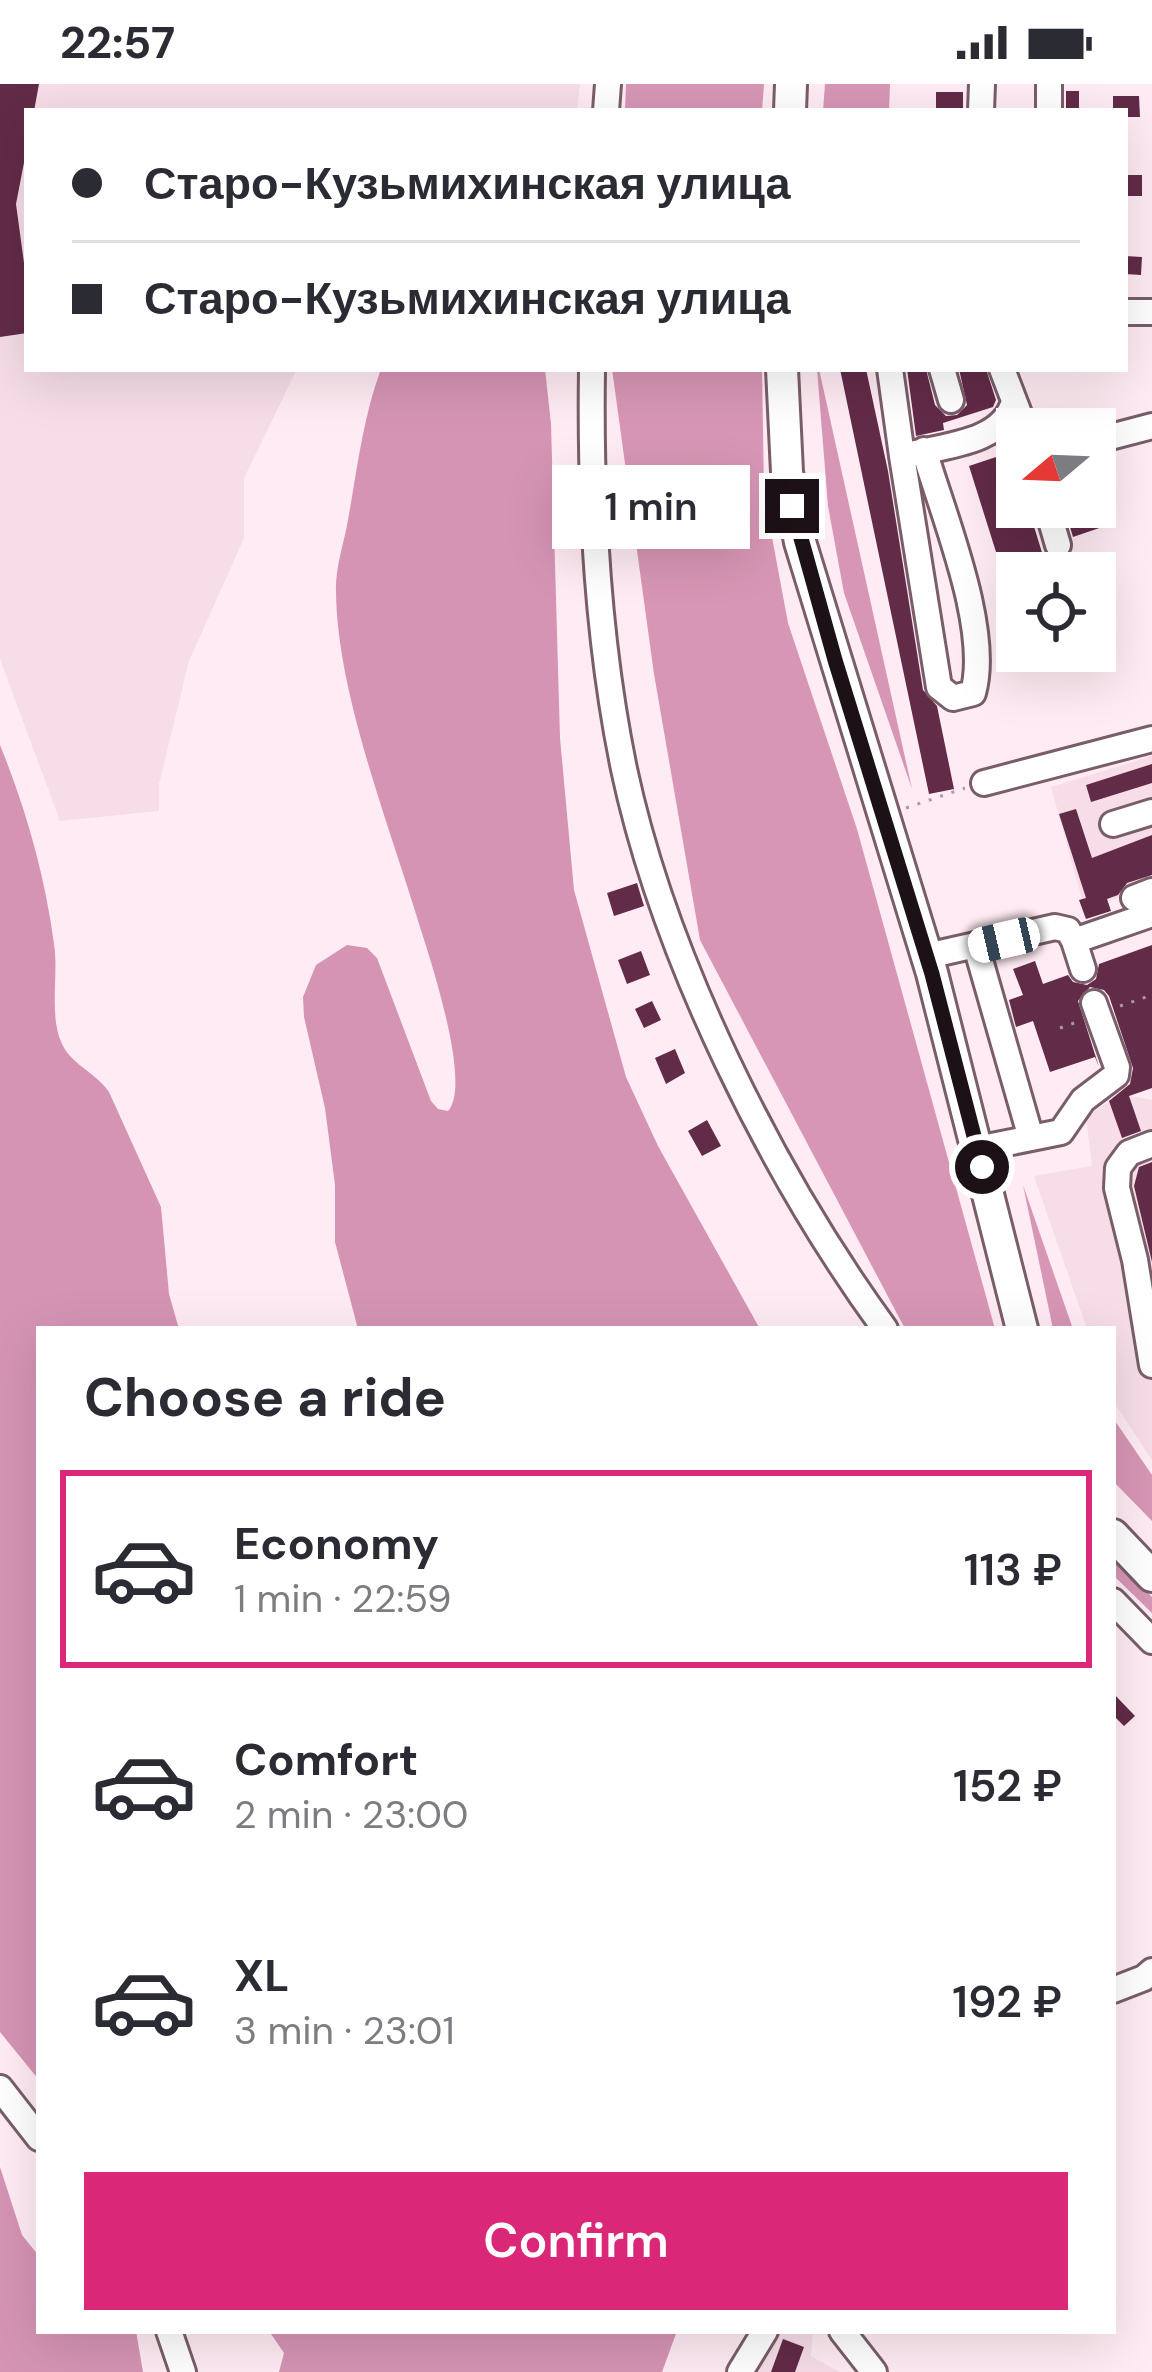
<!DOCTYPE html>
<meta charset="utf-8">
<style>
body{margin:0;font-family:"DM Sans",sans-serif;background:#f7f7f7;color:#2b2b33;height:100vh;display:flex;flex-direction:column;font-size:45px;white-space:nowrap}
*{box-sizing:border-box;margin:0}
p{font-size:39px;color:#7c7c81}
.icon{flex:none;width:66px;height:66px;fill:none;stroke:currentColor;stroke-width:2;stroke-linecap:round;stroke-linejoin:round}
.map{position:relative;flex:1;overflow:hidden}
.drawer{position:absolute;left:36px;top:1242px;width:1080px;height:1008px;display:flex;flex-direction:column;background:#fff;border-radius:0px;box-shadow:0 12px 48px #0002}
.drawer>*{flex:none}
.top-card{position:absolute;left:24px;top:24px;width:1104px;height:264px;border-radius:0px;box-shadow:0 12px 48px #0002;display:grid;align-content:center;height:264px;padding:0 48px;background:#fff}
.needle{width:78px;rotate:251deg}
.controls{position:absolute;left:996px;top:324px;display:grid;gap:24px}
.controls a{display:grid;place-items:center;width:120px;height:120px;border-radius:0px;background:#fff;box-shadow:0 12px 48px #0002;font-size:60px}
.end{position:absolute;width:54px;height:54px;margin:-27px;border:15px solid #1c1117;background:#fff;box-shadow:0 0 0 6px #fff}
.from{border-radius:50%}
.bubble{position:absolute;height:84px;border-radius:0px;background:#fff;box-shadow:0 12px 48px #0002;font-size:39px;font-weight:600;line-height:84px;text-align:center}
.car{position:absolute;width:36px;height:72px;margin:-36px -18px;border-radius:15px;box-shadow:0 0 9px 3px #0007;background:linear-gradient(#fff 24%,#345 0 40%,#fff 0 76%,#345 0 86%,#fff 0)}
.top-card b{display:flex;align-items:center;gap:42px;height:114px;font-size:45px}
.top-card b+b{border-top:3px solid #e1e1e2}
.top-card i{width:30px;height:30px;background:#2b2b33}
ul{padding:0;list-style:none}
li{display:flex;align-items:center;gap:36px;height:198px;margin:0 24px 18px;padding:0 24px;border:6px solid transparent;border-radius:0px}
li div{flex:1}
li b{display:block;font-size:45px}
li em{font-style:normal;font-weight:600}
li.active{border-color:#db2777}
li>.icon{width:108px;height:108px;stroke-width:1.5}
h2{padding:0 48px;font-size:54px;line-height:144px}
.action{display:flex;gap:24px;margin-top:auto;padding:24px 48px}
.action a{flex:1;height:138px;border-radius:0px;background:#db2777;color:#fff;font-size:48px;font-weight:600;line-height:138px;text-align:center}
.status{display:flex;justify-content:space-between;align-items:center;height:84px;padding:0 60px;background:#fff;direction:ltr}
.status svg{height:33px;fill:currentColor}
.map>svg:first-child{display:block}
</style>
<div class="status"><b>22:57</b><svg viewBox="0 0 49 12"><path d="M0 12V9h3v3zM5 12V6h3v6zM10 12V3h3v9zM15 12V0h3v12zM26 1h20v11H26zM47 4h2v5h-2z"/></svg></div>
<div class="map">
<svg width="1152" height="2288" viewBox="0 0 1152 2288">
<rect width="100%" height="100%" fill="#ffebf3"/>
<path fill="#f6dde8" d="M0 0H580L577 27H27V285H297L244 394V454L189 577 159 700V727L60 737 0 575Z
M1152 672V805L1084 823 1051 703Z
M1120 1010 1152 1016V1376L1113 1317V1245H1087L1034 1092 1092 1082 1086 1033Z
M770 2247H813L811 2272 840 2288H756Z"/>
<path fill="#d796b5" d="M626 0H764L762 27H625Z
M825 0H890L889 27H823Z
M612 285H762L764 410 788 539 857 745 995 1245H907L903 1241 700 856 654 590Z
M817 285H819L912 705 844 509 828 422Z
M1023 1101 1073 1245H1053Z
M1113 1334 1152 1391V1437L1113 1397Z
M1113 1473 1152 1513V1529L1113 1491Z"/>
<path fill="#d594b4" d="M381 285H545L551 340 560 654 574 806 626 993 658 1062 760 1245H358L335 1158V1101L325 1024 304 933 303 913 316 881 347 861 367 864 377 874 431 1017 438 1025 448 1027C472 1002 431 877 420 843 390 743 337 610 336 508 335 484 344 459 348 436 357 386 363 333 381 285Z
M0 661C26 725 45 792 54 860 59 891 48 933 63 962 73 981 96 989 109 1008L161 1123 169 1210 179 1245H39V1996L0 1948Z
M0 2083 22 2151 39 2172V2247H136L143 2288H0Z
M269 2247H677L662 2288H279L284 2269Z"/>
<path fill="#622b48" d="M0 0H39L34 27H27V63L16 120 27 201V249L0 253Z
M1066 7H1079V27H1066Z
M936 8H963V27H936Z
M1113 12H1139L1140 33H1125V27H1113Z
M1125 91H1142V112H1125Z
M1125 172 1142 173 1141 191 1125 190Z
M840 285H866L888 387 923 606 937 622 954 705 929 710Z
M907 285H926L935 321 946 332 957 331 967 321 959 285H986L996 316 993 323 943 339 944 346 916 352Z
M1011 368 1017 388V423H1028L1044 475 1031 478 1035 489 1002 487 969 382Z
M1098 390 1114 439 1073 453 1064 423H1095Z
M1152 680V699L1091 718 1086 701Z
M1076 725 1092 774 1152 751V791L1127 799 1118 811 1107 815 1111 827 1086 835 1079 816 1086 814 1059 730Z
M637 799 644 822 614 832 607 809Z
M1152 861V1004L1129 1012 1141 1047 1122 1054 1109 1017 1130 1000 1133 984 1109 912 1104 906 1090 903 1078 917 1099 983 1095 973 1050 988 1033 937 1016 943 1009 916 1023 911 1013 885 1035 877 1043 900 1068 891 1073 898 1087 901 1096 895 1099 880Z
M641 867 650 891 627 900 618 876Z
M652 917 661 936 644 944 635 925Z
M675 965 685 989 666 1000 655 974Z
M707 1036 721 1062 702 1072 688 1047Z
M1152 1078V1178L1134 1102 1139 1083Z
M1113 1609 1135 1632 1124 1642 1113 1631Z
M783 2255 804 2263 795 2288H771Z"/>
<g fill="none" stroke-linecap="round" stroke-linejoin="round">
<g stroke="#795e6a" stroke-width="30">
<path id="minor" d="M606 27 608 0
M981 27 982 0
M1049 27V0
M1125 228H1152
M592 285C590 418 597 554 624 685 664 873 772 1090 885 1245
M890 285 902 372C940 362 1004 360 1014 317
M942 285 951 316
M1002 285 1025 345
M1095 357 1152 342
M902 372 939 603 953 614 973 609C991 545 943 431 924 366
M1047 423 1058 461
M984 699 1152 655
M1113 740 1152 728
M1134 814 1152 807
M1074 857 1083 885
M976 862 1031 1054
M927 872 1055 843 1068 846 1074 857 1152 830
M1152 1060 1129 1069 1118 1084 1117 1104 1135 1176 1152 1281
M977 1065 1061 1048 1083 1016 1116 991 1117 983 1094 919
M1113 1517 1152 1557
M1113 1906 1144 1894 1152 1887
M0 2004 39 2054
M169 2247 183 2288
M842 2247 874 2288
M740 2288 765 2247"/>
</g>
<g stroke="#795e6a" stroke-width="36">
<path id="major" d="M790 27 791 0
M782 285 787 388 800 458 932 889 1022 1245
M1113 1451 1152 1492"/>
</g>
<path stroke="#aa99a1" stroke-width="3" stroke-dasharray="3 9" stroke-linecap="butt" d="M906 724 965 704
M1120 922 1152 911
M1060 944 1077 938"/>
<use href="#minor" stroke="#fff" stroke-width="24"/>
<use href="#major" stroke="#fff" stroke-width="30"/>
</g>
<g fill="none" stroke-linecap="round" stroke-linejoin="round">
<path stroke="#1c1117" stroke-width="15" d="M792 422 835 576 932 890 982 1083"/>
</g>
</svg>
<div class="controls">
<a><svg class="needle" viewBox="-14 -14 28 28"><path d="M0-13l5 13h-10z" fill="#e53935"/><path d="M0 13l5-13h-10z" fill="#7c7c81"/></svg></a>
<a><svg class="icon" aria-label="locate" viewBox="0 0 24 24"><circle cx="12" cy="12" r="6"/><path d="M12 2v4M12 18v4M2 12h4M18 12h4"/></svg></a>
</div>
<i class="end from" style="left:982px;top:1083px"></i>
<i class="end" style="left:792px;top:422px"></i>
<div class="bubble" style="left:552px;top:381px;width:198px">1 min</div>
<i class="car" style="left:1004px;top:856px;rotate:257deg"></i>
<div class="top-card">
<b><i class="from"></i>Старо-Кузьмихинская улица</b>
<b><i></i>Старо-Кузьмихинская улица</b>
</div>
<section class="drawer">
<h2>Choose a ride</h2>
<ul>
<li class="active"><svg class="icon" aria-label="car" viewBox="0 0 24 24"><path d="M5 17H2v-5l4-1 3-4h7l3 4 3 1v5h-3M9 17h6M6 11h13"/><circle cx="7" cy="17" r="2"/><circle cx="17" cy="17" r="2"/></svg><div><b>Economy</b><p>1 min · 22:59</p></div><em>113 ₽</em></li>
<li><svg class="icon" aria-label="car" viewBox="0 0 24 24"><path d="M5 17H2v-5l4-1 3-4h7l3 4 3 1v5h-3M9 17h6M6 11h13"/><circle cx="7" cy="17" r="2"/><circle cx="17" cy="17" r="2"/></svg><div><b>Comfort</b><p>2 min · 23:00</p></div><em>152 ₽</em></li>
<li><svg class="icon" aria-label="car" viewBox="0 0 24 24"><path d="M5 17H2v-5l4-1 3-4h7l3 4 3 1v5h-3M9 17h6M6 11h13"/><circle cx="7" cy="17" r="2"/><circle cx="17" cy="17" r="2"/></svg><div><b>XL</b><p>3 min · 23:01</p></div><em>192 ₽</em></li>
</ul>
<div class="action"><a>Confirm</a></div>
</section>
</div>
